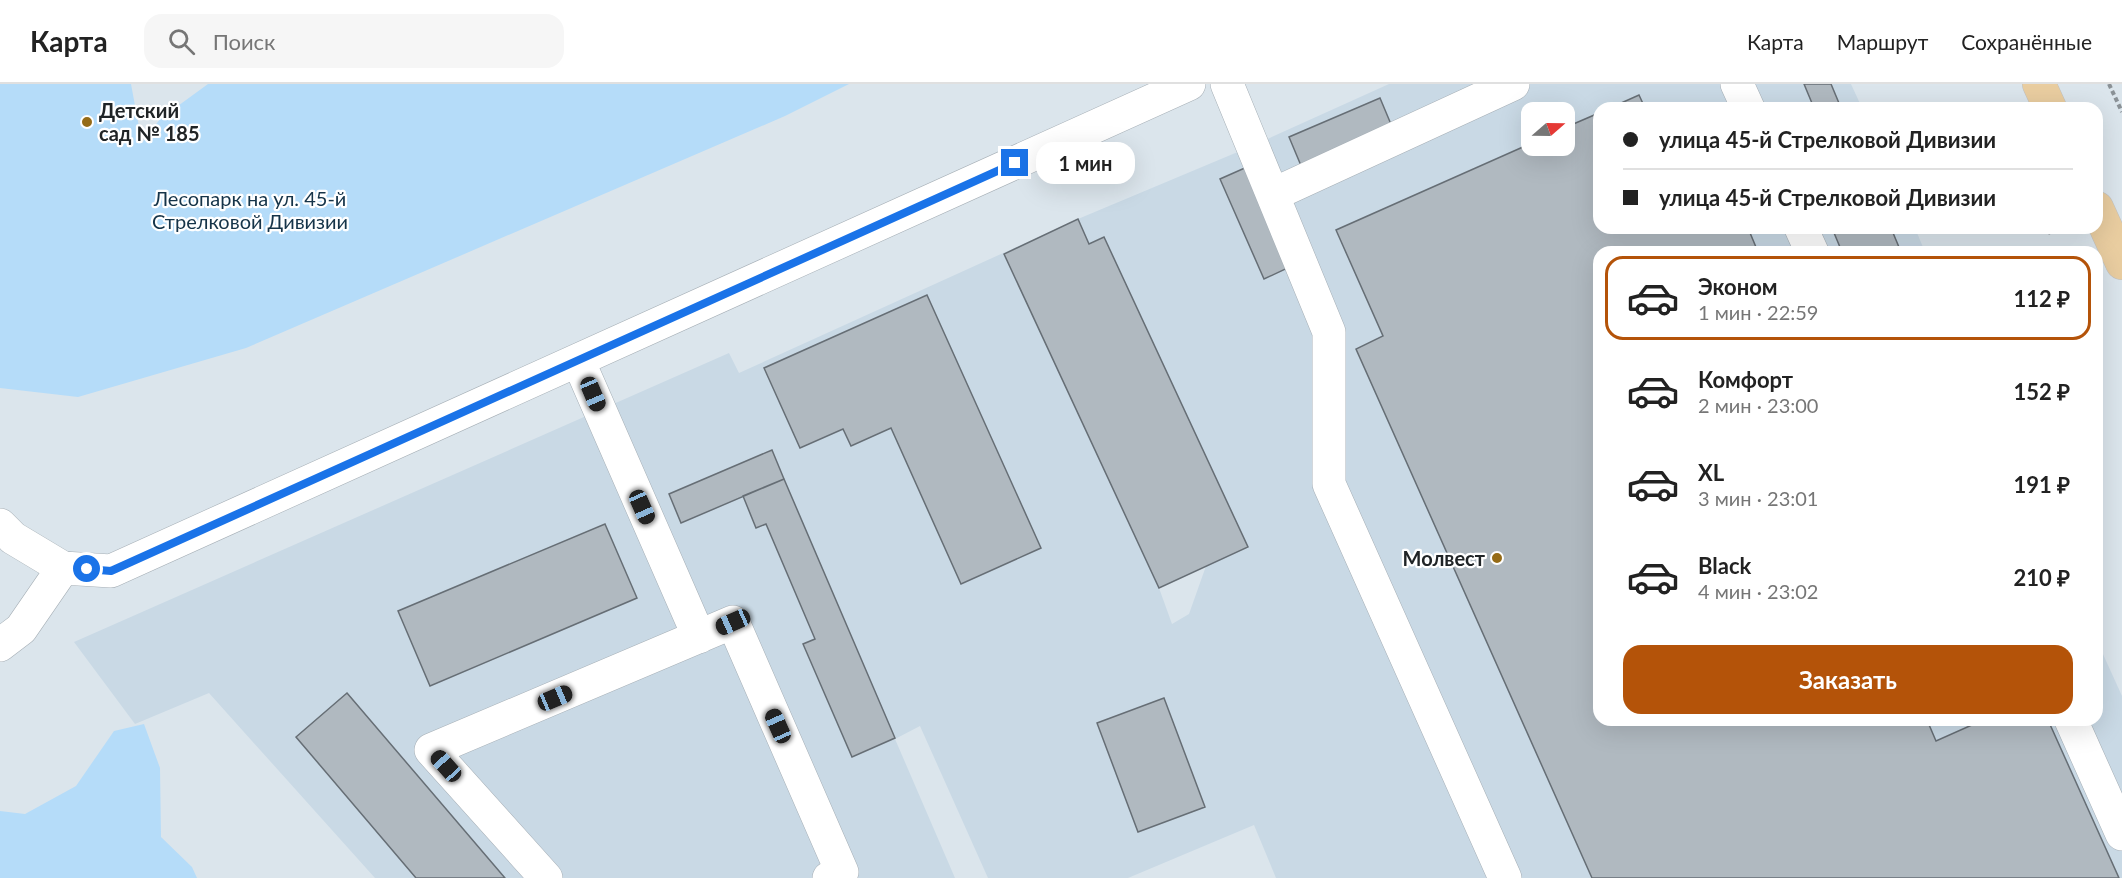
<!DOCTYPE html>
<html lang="ru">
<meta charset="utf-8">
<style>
body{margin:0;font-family:Lato,sans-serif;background:#f6f6f6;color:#222;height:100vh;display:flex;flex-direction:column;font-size:22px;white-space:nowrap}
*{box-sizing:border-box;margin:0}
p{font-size:20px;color:#767676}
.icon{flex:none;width:33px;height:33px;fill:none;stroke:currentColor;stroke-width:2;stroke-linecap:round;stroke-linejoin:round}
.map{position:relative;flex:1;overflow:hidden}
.details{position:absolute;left:1593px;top:162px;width:510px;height:480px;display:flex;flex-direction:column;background:#fff;border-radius:18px;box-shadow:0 6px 24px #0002}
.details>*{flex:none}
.guide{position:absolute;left:1593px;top:18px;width:510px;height:132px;border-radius:18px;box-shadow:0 6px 24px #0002;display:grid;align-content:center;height:132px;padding:0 30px;background:#fff}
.needle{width:39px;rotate:70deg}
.buttons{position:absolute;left:1521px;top:18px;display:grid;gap:12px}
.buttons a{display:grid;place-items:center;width:54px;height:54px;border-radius:12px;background:#fff;box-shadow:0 6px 24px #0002;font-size:30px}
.end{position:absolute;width:27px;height:27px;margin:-14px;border:8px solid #1a73e8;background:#fff;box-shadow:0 0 0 3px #fff}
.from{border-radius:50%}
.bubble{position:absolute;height:42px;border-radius:18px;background:#fff;box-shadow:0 6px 24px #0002;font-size:20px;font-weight:700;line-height:42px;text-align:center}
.car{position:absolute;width:18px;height:36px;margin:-18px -9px;border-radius:8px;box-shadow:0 0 4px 2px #0007;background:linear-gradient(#222 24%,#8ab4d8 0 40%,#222 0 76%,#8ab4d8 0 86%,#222 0)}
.guide b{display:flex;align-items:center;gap:21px;height:57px;font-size:22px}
.guide b+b{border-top:2px solid #e0e0e0}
.guide i{width:15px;height:15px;background:#222}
ul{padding:10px 0 0;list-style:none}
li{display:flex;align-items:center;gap:18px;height:84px;margin:0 12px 9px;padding:0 18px;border:3px solid transparent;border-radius:18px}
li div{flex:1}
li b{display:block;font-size:22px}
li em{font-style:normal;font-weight:700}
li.active{border-color:#b45309}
li>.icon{width:54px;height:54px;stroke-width:1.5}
.primary-button{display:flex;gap:12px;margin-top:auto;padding:12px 30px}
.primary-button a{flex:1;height:69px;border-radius:18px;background:#b45309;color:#fff;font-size:24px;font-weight:700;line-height:69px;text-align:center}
header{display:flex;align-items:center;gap:36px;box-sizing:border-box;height:84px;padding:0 30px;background:#fff;border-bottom:2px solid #e0e0e0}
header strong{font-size:28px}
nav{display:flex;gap:33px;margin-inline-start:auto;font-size:21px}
.search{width:420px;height:54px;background:#f6f6f6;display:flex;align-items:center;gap:15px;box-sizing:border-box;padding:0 21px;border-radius:18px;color:#767676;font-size:22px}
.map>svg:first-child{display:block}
</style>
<header>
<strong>Карта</strong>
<div class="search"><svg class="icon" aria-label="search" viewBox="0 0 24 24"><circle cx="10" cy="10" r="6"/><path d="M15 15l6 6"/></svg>Поиск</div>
<nav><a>Карта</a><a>Маршрут</a><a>Сохранённые</a></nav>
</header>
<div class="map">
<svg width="2122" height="794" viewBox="0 0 2122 794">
<rect width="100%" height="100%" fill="#dbe5ec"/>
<path fill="#c9d9e5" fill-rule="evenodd" d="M1389 0H1851L1862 24H1599V144H1915L1925 168H1599V636H2097V557L2122 612V794H1276L1254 741 1128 794H988L920 642 895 655 955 794H375L209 609 135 640 74 558 729 269 739 289 1078 135 1252 62ZM1532 28H1564V62H1532ZM1206 482 1189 530 1172 540 1159 504Z"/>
<path fill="#b5dcf9" d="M0 0H131L142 59 160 35 208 0H849L785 32 246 264 78 313 0 304Z
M144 640 160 684 161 753 192 783 197 794H0V727L25 730 76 702 114 647Z"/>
<path fill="#b0b9c0" stroke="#666e75" stroke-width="1.5" d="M1804 0H1831L1841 24H1814Z
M1639 11 1645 24H1610Z
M1380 14 1393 45 1302 84 1289 53Z
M1599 29V144H1748L1758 168H1599V636H1927L1936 657 1983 636H2048L2119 794H1592L1356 265 1383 252 1336 146 1532 59V62H1564V44Z
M1247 83 1292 182 1264 195 1220 95Z
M1078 135 1089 160 1104 153 1248 463 1159 504 1004 170Z
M1832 144H1891L1901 168H1842Z
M927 211 1041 464 961 500 891 344 851 362 843 345 800 364 764 284Z
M772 366 784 395 681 439 669 410Z
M784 395 895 654 852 673 803 560 815 555 766 440 756 444 743 412Z
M605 440 637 514 430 602 398 527Z
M347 609 505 794H416L296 653Z
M1164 614 1205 723 1138 748 1097 639Z"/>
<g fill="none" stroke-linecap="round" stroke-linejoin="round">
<g stroke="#a6afb6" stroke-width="34">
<path id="minor" d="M1227 0 1329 248V400L1505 794
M1737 0 1748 24
M1274 110 1513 0
M1801 144 1812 168
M578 276 699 553
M0 441 13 454 63 484 111 487 1189 0
M0 561 21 545 63 484
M2071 636 2122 750
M546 794 431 666 733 538 842 788 829 794"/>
</g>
<g stroke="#c1c2c2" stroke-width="34">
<path id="major" d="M2039 0 2050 24
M2097 124 2122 179"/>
</g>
<path stroke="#8a9196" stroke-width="4" stroke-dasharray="4.5 3" stroke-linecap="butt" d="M2109 0 2122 28
M2048 149 2059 144"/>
<use href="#minor" stroke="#fff" stroke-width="33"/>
<use href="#major" stroke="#e9cda0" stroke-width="33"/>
</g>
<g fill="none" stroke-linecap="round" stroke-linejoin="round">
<path stroke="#1a73e8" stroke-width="8" d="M87 485 111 487 1015 79"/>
</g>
<g fill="#956b17" stroke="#fff" stroke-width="2">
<circle cx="87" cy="38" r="6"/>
<circle cx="1497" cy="474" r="6"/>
</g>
<g text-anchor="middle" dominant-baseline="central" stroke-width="4.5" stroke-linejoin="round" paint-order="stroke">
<g font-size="20" font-weight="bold" fill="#202426" stroke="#fff" text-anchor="start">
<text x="99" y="26">Детский<tspan x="99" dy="23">сад № 185</tspan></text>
<text x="1485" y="474" text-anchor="end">Молвест</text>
</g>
<g font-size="20" fill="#153449" stroke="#fff">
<text x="250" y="114">Лесопарк на ул. 45-й<tspan x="250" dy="23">Стрелковой Дивизии</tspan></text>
</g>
</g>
</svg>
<div class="buttons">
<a><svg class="needle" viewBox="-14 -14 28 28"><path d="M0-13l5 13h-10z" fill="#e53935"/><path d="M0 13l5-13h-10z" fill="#767676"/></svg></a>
</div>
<i class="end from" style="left:87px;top:485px"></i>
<i class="end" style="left:1015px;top:79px"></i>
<div class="bubble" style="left:1036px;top:58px;width:99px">1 мин</div>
<i class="car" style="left:593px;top:310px;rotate:157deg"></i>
<i class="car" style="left:642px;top:423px;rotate:156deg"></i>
<i class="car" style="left:733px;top:538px;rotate:246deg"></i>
<i class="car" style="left:555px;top:614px;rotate:67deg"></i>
<i class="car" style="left:778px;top:642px;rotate:336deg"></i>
<i class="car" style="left:446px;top:682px;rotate:318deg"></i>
<div class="guide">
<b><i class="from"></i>улица 45-й Стрелковой Дивизии</b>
<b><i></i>улица 45-й Стрелковой Дивизии</b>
</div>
<section class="details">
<ul>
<li class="active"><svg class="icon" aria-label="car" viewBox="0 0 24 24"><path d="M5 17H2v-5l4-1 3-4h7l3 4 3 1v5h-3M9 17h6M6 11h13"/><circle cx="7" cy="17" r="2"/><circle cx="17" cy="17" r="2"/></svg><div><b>Эконом</b><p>1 мин · 22:59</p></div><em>112 ₽</em></li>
<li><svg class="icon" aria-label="car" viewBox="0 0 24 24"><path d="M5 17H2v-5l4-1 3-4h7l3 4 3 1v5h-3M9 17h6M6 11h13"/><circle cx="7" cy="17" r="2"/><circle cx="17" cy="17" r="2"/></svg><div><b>Комфорт</b><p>2 мин · 23:00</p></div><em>152 ₽</em></li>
<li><svg class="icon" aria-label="car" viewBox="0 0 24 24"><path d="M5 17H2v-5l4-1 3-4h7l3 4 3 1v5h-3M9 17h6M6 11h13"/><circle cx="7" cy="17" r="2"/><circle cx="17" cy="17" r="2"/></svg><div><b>XL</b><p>3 мин · 23:01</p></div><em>191 ₽</em></li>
<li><svg class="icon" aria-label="car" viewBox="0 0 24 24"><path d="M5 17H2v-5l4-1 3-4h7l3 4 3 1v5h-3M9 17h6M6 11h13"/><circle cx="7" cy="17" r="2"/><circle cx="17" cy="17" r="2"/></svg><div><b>Black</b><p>4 мин · 23:02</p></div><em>210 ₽</em></li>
</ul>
<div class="primary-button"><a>Заказать</a></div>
</section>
</div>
